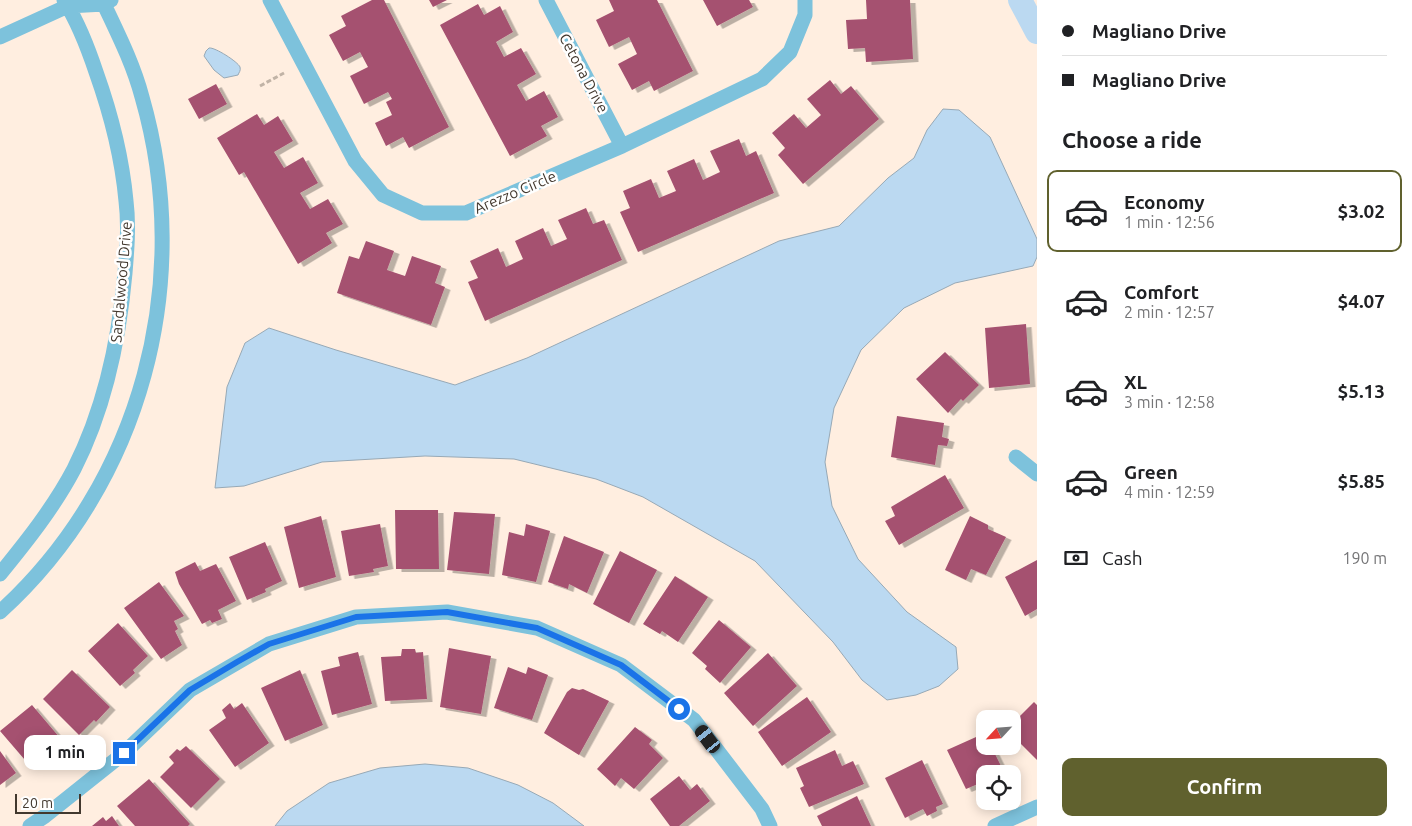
<!DOCTYPE html>
<meta charset="utf-8">
<style>
body{margin:0;font-family:Ubuntu,sans-serif;background:#f6f6f6;color:#202124;height:100vh;display:flex;flex-direction:column;font-size:19px;white-space:nowrap}
*{box-sizing:border-box;margin:0}
p{font-size:16px;color:#757577}
.icon{flex:none;width:28px;height:28px;fill:none;stroke:currentColor;stroke-width:2;stroke-linecap:round;stroke-linejoin:round}
.map{position:relative;flex:1;overflow:hidden}
.panel{display:flex;flex-direction:column;background:#fff;width:375px}
.panel>*{flex:none}
.banner{display:grid;align-content:center;height:110px;padding:0 25px;background:#fff}
.needle{width:32px;rotate:244deg}
.tools{position:absolute;left:976px;top:710px;display:grid;gap:10px}
.tools a{display:grid;place-items:center;width:45px;height:45px;border-radius:10px;background:#fff;box-shadow:0 2px 12px #0003;font-size:25px}
.scale{position:absolute;left:15px;bottom:12px;width:66px;box-sizing:border-box;padding-left:5px;border:2px solid #42382e;border-top:0;font-size:14px;line-height:18px;white-space:nowrap;color:#42382e;-webkit-text-stroke:4px #fff;paint-order:stroke}
.end{position:absolute;width:22px;height:22px;margin:-11px;border:6px solid #1a73e8;background:#fff;box-shadow:0 0 0 2px #fff}
.from{border-radius:50%}
.bubble{position:absolute;height:35px;border-radius:10px;background:#fff;box-shadow:0 2px 12px #0003;font-size:16px;font-weight:700;line-height:35px;text-align:center}
.car{position:absolute;width:15px;height:30px;margin:-15px -8px;border-radius:6px;box-shadow:0 0 4px 1px #0007;background:linear-gradient(#222 24%,#8ab4d8 0 40%,#222 0 76%,#8ab4d8 0 86%,#222 0)}
.banner b{display:flex;align-items:center;gap:18px;height:48px;font-size:19px}
.banner b+b{border-top:1px solid #e0e0e0}
.banner i{width:12px;height:12px;background:#202124}
ul{padding:0;list-style:none}
li{display:flex;align-items:center;gap:15px;height:82px;margin:0 10px 8px;padding:0 15px;border:2px solid transparent;border-radius:10px}
li div{flex:1}
li b{display:block;font-size:19px}
li em{font-style:normal;font-weight:700}
li.selected{border-color:#60612e}
li>.icon{width:45px;height:45px;stroke-width:1.5}
h2{padding:0 25px;font-size:22px;line-height:60px}
.pay{display:flex;align-items:center;gap:12px;height:55px;padding:0 25px;font-size:19px}
.pay p{margin-inline-start:auto}
.cta{display:flex;gap:10px;margin-top:auto;padding:10px 25px}
.cta a{flex:1;height:58px;border-radius:10px;background:#60612e;color:#fff;font-size:20px;font-weight:700;line-height:58px;text-align:center}
main{display:flex;flex:1;min-height:0}
.map>svg:first-child{display:block}
</style>
<main>
<div class="map">
<svg width="1037" height="826" viewBox="0 0 1037 826">
<defs>
<filter id="shadow"><feDropShadow dx="5.5" dy="3" stdDeviation="0" flood-color="#0004"/></filter>
</defs>
<rect width="100%" height="100%" fill="#ffeee0"/>
<path fill="#bbd9f1" stroke="#97a9b6" d="M209 48C215 47 238 62 240 67 241 71 239 72 238 75L224 78 214 70 204 56 206 51Z
M943 109 959 110 990 137 1037 239V257L1033 266 955 283 904 308 861 350 834 408 825 462 832 506 858 559 907 612 956 647 958 669 939 686 916 695 887 700 862 680 833 642 755 561 643 497 596 479 514 459 425 456 322 462 244 486 215 488 227 387 245 343 269 328 336 350 455 385 527 358 779 241 839 226 888 178 914 158 927 130Z
M425 764 468 768 518 785 553 803 584 826H275L287 811 329 783 380 768Z"/>
<g fill="none" stroke-linecap="round" stroke-linejoin="round">
<path stroke="#bbd9f1" stroke-width="24" d="M1020 0 1037 32"/>
</g>
<path fill="#a55170" filter="url(#shadow)" d="M372 0H384L449 127 409 148 403 137 386 146 375 123 392 115 386 102 392 99 388 92 364 104 350 76 368 67 360 52 343 61 329 35 346 26 341 16Z
M429 0H447L433 7Z
M609 0H657L693 71 654 91 649 81 632 90 618 64 637 54 629 37 609 47 596 20 614 11Z
M703 0H749L753 7 717 26Z
M866 0H910L913 59 866 62 865 48 848 49 846 20 867 19Z
M478 4 484 15 500 6 513 32 496 42 504 57 521 48 536 74 517 85 526 101 544 91 558 117 541 126 547 136 510 156 440 25Z
M830 80 841 94 851 86 879 119 803 184 778 155 785 148 772 133 794 114 806 128 821 115 807 99Z
M216 84 227 104 199 119 188 99Z
M257 114 264 125 278 116 293 141 274 152 284 168 303 157 318 183 300 193 310 209 328 199 343 224 326 233 332 243 298 264 244 172 239 175 217 138Z
M739 139 746 156 756 151 774 193 638 252 620 212 630 208 623 191 651 179 659 198 676 191 667 171 694 159 703 180 720 172 710 151Z
M586 208 593 224 604 220 622 260 485 321 468 282 478 278 470 261 498 248 506 267 523 259 515 241 543 228 551 246 567 239 558 220Z
M366 241 394 251 387 270 405 276 412 256 441 266 435 283 445 287 431 325 337 293 349 256 359 259Z
M1026 324 1030 384 989 388 985 328Z
M945 352 979 385 963 401 961 399 948 413 916 379Z
M897 416 944 423 942 437 949 439 947 446 938 445 935 465 891 457Z
M945 475 964 508 899 545 885 521 895 516 891 507Z
M395 510H438L439 569H396Z
M454 512 495 514 489 574 447 570Z
M321 516 336 577 299 588 284 527Z
M970 516 988 525V529L1006 537 986 575 971 569 966 580 945 570Z
M380 524 388 566 373 569 374 572 349 576 341 531Z
M526 524 550 531 536 582 502 575 509 532 524 536Z
M564 536 604 552 587 593 569 584 568 589 548 582Z
M265 542 282 581 265 589 266 592 247 600 229 557Z
M620 551 657 570 629 623 593 604Z
M1037 560V609L1025 616 1005 577Z
M195 562 200 571 216 564 236 601 218 610 222 619 212 623 210 620 202 624 179 584 175 572Z
M675 576 708 597 678 642 662 631 660 634 643 624Z
M159 582 184 616 174 621 178 629 175 631 182 645 161 659 124 608Z
M719 620 751 647 720 683 705 669 707 666 692 653Z
M118 623 148 656 133 670 135 673 120 686 88 651Z
M449 648 491 656 481 714 440 707Z
M402 649H415L416 653 423 652 427 699 385 701 381 657 401 656Z
M358 652 372 704 332 715 321 671 340 666 338 657Z
M768 653 797 686 753 726 724 693Z
M508 667 526 674 528 667 548 675 532 720 494 708Z
M72 670 110 707 96 722 94 720 79 735 43 699Z
M300 670 323 725 285 741 261 688Z
M572 688 579 690 583 689 609 701 579 755 544 733 567 692Z
M807 697 831 732 782 766 758 732Z
M1034 702 1037 705V760L1012 735V724Z
M230 703 234 709 242 703 269 743 235 767 209 730 226 718 222 710Z
M32 705 60 738 44 751 47 753 31 767 0 731Z
M635 727 652 740 649 744 663 758 634 789 621 778 615 786 597 769Z
M985 733V746H991L1005 774H985V781L966 789 947 750Z
M186 746 220 779 191 808 160 777 174 763 169 757 177 749 180 751Z
M835 750 842 766 853 761 864 784 809 807 800 788 804 786 796 768Z
M0 751 16 773 0 785Z
M922 760 943 804 936 807 937 811 927 816 923 809 905 818 885 778Z
M679 776 690 790 697 784 710 801 679 826H670L650 799Z
M149 779 190 824 188 826H135L117 806Z
M857 796 871 826H822L817 816Z
M112 816 119 826H92L103 817 106 821Z"/>
<g fill="none" stroke-linecap="round" stroke-linejoin="round">
<path stroke="#c1b3a6" stroke-width="3" stroke-dasharray="5 2.5" stroke-linecap="butt" d="M260 86 284 73"/>
<path stroke="#7dc2dc" stroke-width="15" d="M270 0 355 161 383 195 422 213H466L622 146 762 79 790 52 805 15V0
M546 0 622 146
M0 37 68 6 104 4 111 0
M1016 457 1037 474
M0 574C27 541 54 507 74 469 105 408 119 341 125 273 127 249 129 225 126 201 122 157 111 114 96 72 88 48 78 22 64 0
M0 612C142 483 195 281 142 97 133 63 117 32 102 0
M30 826 45 816 124 753 190 690 269 644 356 617 447 612 537 628 621 665 694 720 762 809 770 826
M995 826 1037 807"/>
</g>
<g fill="none" stroke-linecap="round" stroke-linejoin="round">
<path stroke="#1a73e8" stroke-width="6" d="M124 753 190 690 237 662 269 644 356 617 447 612 537 628 621 665 679 709"/>
</g>
<g text-anchor="middle" dominant-baseline="central" stroke-width="5" stroke-linejoin="round" paint-order="stroke">
<g font-size="15" fill="#42382e" stroke="#fff">
<text transform="translate(584 73) rotate(62)">Cetona Drive</text>
<text transform="translate(515 192) rotate(-23)">Arezzo Circle</text>
<text transform="translate(121 282) rotate(-85)">Sandalwood Drive</text>
</g>
</g>
</svg>
<div class="tools">
<a><svg class="needle" viewBox="-14 -14 28 28"><path d="M0-13l5 13h-10z" fill="#e53935"/><path d="M0 13l5-13h-10z" fill="#757577"/></svg></a>
<a><svg class="icon" aria-label="locate" viewBox="0 0 24 24"><circle cx="12" cy="12" r="6"/><path d="M12 2v4M12 18v4M2 12h4M18 12h4"/></svg></a>
</div>
<div class="scale">20 m</div>
<i class="end from" style="left:679px;top:709px"></i>
<i class="end" style="left:124px;top:753px"></i>
<div class="bubble" style="left:24px;top:735px;width:82px">1 min</div>
<i class="car" style="left:708px;top:739px;rotate:323deg"></i>
</div>
<section class="panel">
<div class="banner">
<b><i class="from"></i>Magliano Drive</b>
<b><i></i>Magliano Drive</b>
</div>
<h2>Choose a ride</h2>
<ul>
<li class="selected"><svg class="icon" aria-label="car" viewBox="0 0 24 24"><path d="M5 17H2v-5l4-1 3-4h7l3 4 3 1v5h-3M9 17h6M6 11h13"/><circle cx="7" cy="17" r="2"/><circle cx="17" cy="17" r="2"/></svg><div><b>Economy</b><p>1 min · 12:56</p></div><em>$3.02</em></li>
<li><svg class="icon" aria-label="car" viewBox="0 0 24 24"><path d="M5 17H2v-5l4-1 3-4h7l3 4 3 1v5h-3M9 17h6M6 11h13"/><circle cx="7" cy="17" r="2"/><circle cx="17" cy="17" r="2"/></svg><div><b>Comfort</b><p>2 min · 12:57</p></div><em>$4.07</em></li>
<li><svg class="icon" aria-label="car" viewBox="0 0 24 24"><path d="M5 17H2v-5l4-1 3-4h7l3 4 3 1v5h-3M9 17h6M6 11h13"/><circle cx="7" cy="17" r="2"/><circle cx="17" cy="17" r="2"/></svg><div><b>XL</b><p>3 min · 12:58</p></div><em>$5.13</em></li>
<li><svg class="icon" aria-label="car" viewBox="0 0 24 24"><path d="M5 17H2v-5l4-1 3-4h7l3 4 3 1v5h-3M9 17h6M6 11h13"/><circle cx="7" cy="17" r="2"/><circle cx="17" cy="17" r="2"/></svg><div><b>Green</b><p>4 min · 12:59</p></div><em>$5.85</em></li>
</ul>
<div class="pay"><svg class="icon" aria-label="cash" viewBox="0 0 24 24"><path d="M3 7h18v10H3z"/><circle cx="12" cy="12" r="2"/></svg>Cash<p>190 m</p></div>
<div class="cta"><a>Confirm</a></div>
</section>
</main>
